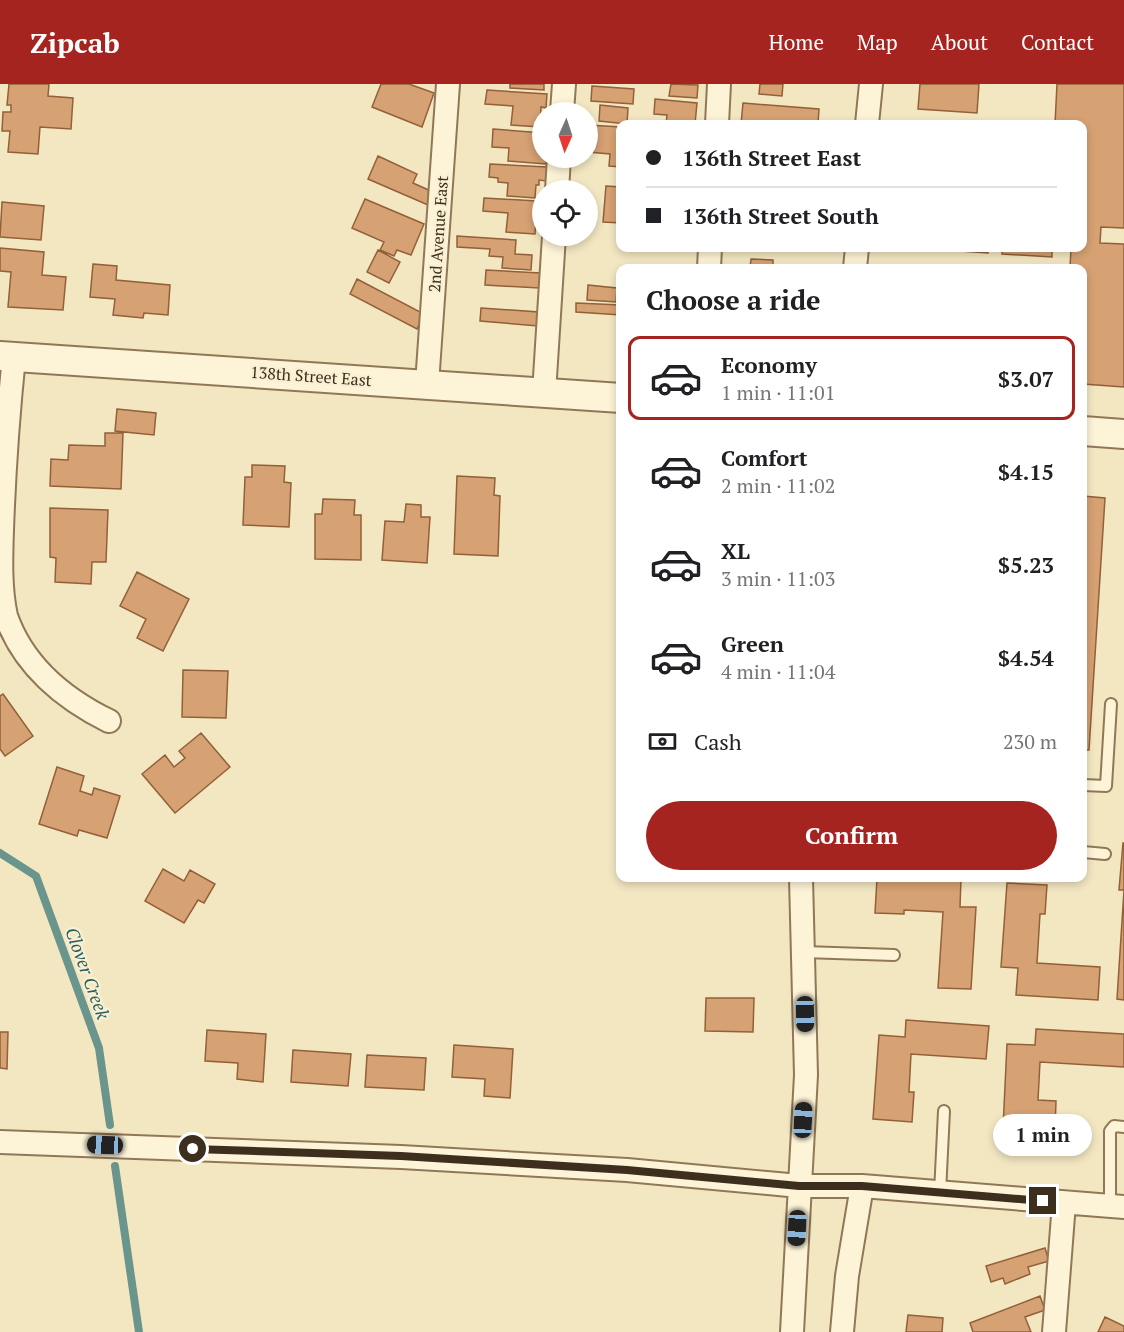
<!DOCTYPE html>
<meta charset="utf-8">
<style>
body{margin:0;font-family:"PT Serif",serif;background:#f6f6f6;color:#202124;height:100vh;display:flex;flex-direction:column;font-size:22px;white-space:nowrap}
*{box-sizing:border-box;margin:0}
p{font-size:20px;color:#757577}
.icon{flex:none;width:33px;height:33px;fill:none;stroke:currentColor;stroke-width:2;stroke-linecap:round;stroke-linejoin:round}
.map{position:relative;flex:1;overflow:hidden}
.drawer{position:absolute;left:616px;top:180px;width:471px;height:618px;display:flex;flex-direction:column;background:#fff;border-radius:12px;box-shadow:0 3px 9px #0003}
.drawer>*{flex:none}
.top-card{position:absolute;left:616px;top:36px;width:471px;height:132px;border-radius:12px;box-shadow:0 3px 9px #0003;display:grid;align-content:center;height:132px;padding:0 30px;background:#fff}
.needle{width:39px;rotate:183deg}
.buttons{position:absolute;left:532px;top:18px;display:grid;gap:12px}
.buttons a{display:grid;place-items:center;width:66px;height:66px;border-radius:50%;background:#fff;box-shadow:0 3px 9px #0003;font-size:30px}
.end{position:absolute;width:27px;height:27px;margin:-14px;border:8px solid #3e2e1d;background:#fff;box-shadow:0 0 0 3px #fff}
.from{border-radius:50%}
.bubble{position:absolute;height:42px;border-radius:21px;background:#fff;box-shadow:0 3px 9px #0003;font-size:20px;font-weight:600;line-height:42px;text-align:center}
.car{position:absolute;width:18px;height:36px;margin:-18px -9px;border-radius:8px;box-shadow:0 0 4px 2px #0007;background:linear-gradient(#222 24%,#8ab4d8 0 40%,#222 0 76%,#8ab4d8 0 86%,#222 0)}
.top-card b{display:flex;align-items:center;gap:21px;height:57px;font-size:22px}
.top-card b+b{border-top:2px solid #e0e0e0}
.top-card i{width:15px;height:15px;background:#202124}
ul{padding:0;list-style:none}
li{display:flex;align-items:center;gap:18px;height:84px;margin:0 12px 9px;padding:0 18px;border:3px solid transparent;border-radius:12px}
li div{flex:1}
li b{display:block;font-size:22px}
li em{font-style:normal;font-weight:600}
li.selected{border-color:#a6241f}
li>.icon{width:54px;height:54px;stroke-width:1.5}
h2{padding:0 30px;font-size:27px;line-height:72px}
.pay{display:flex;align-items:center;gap:15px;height:66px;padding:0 30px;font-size:22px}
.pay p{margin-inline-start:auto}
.primary-button{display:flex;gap:12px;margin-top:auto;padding:12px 30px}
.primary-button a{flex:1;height:69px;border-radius:36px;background:#a6241f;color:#fff;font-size:24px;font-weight:600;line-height:69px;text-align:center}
header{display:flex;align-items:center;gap:36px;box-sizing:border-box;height:84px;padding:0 30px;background:#a6241f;color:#fff}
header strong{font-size:28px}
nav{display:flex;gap:33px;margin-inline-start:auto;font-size:21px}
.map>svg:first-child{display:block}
</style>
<header>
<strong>Zipcab</strong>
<nav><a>Home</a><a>Map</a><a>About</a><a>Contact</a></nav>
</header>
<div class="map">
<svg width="1124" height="1248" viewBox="0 0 1124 1248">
<rect width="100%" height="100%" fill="#f3e7c2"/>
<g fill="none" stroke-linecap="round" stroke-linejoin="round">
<path stroke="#6a958c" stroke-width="8" d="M0 769 36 792 99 964 110 1041
M115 1082 139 1248"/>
</g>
<path fill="#d6a173" stroke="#926039" stroke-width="1.5" d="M9 0H49L48 12 73 14 71 45 40 43 38 70 8 68 10 47H2L3 28H11V21H7Z
M381 0H409L434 9 422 43 372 23Z
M510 0H544V6L510 4Z
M671 0 698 1 697 14 669 12Z
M760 0H783L782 12 759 10Z
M920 0H979L977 29 918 25Z
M1057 0H1124V144L1101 143 1100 159 1124 160V303L1083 300V184H1070L1071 164H1083V40H1055Z
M592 2 634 5 633 20 591 17Z
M487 6 547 10 546 24 541 23 540 43 511 41 513 22 485 20Z
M655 15 697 19 695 40H666L667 31 654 30Z
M743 19 819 25 818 40H741Z
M600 21 628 24 627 40 599 37Z
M588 41 621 43V83L609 82 610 70 588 68Z
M493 45 543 49V74H546V80L508 77 509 64 492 63Z
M378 72 417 90 413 99 433 108 428 121 368 95Z
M490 80 547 83 546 97 539 96V101H536L535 114 507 112 508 99 498 98V94L489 93Z
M606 102 621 103V139L603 138Z
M484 114 537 117 535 150 506 148 508 129 483 127Z
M365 115 424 140 411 171 397 166 394 172 380 166 384 158 352 144Z
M2 118 44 122 41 156 0 153Z
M457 152 516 156 515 170 532 171 531 186 502 184 503 173 489 172 490 165 457 163Z
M0 164 44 168 42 191 66 193 63 226 8 223 11 188 0 187Z
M915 164H988V169Z
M1002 164H1052V173L1002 170Z
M378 166 400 178 389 199 367 188Z
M751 175 773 176V184H750Z
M93 180 117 182 116 196 170 201 168 231 144 229 143 234 113 231 115 215 90 213Z
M486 186 540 189 539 204 485 201Z
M357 195 424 230 417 245 350 210Z
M588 201 617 204 616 218 587 216Z
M576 219 621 221V231L576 228Z
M481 224 539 228 538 242 480 237Z
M117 325 156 329 154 351 115 347Z
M105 349H123L121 405 50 402 51 375 68 376 69 361 105 362Z
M252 381 285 382 284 398 291 399 289 443 243 441 245 393H252Z
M457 392 495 394 494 411 500 412 498 472 454 470Z
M1083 412 1105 414 1089 666H1083Z
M323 415 355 416 354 431H361V476L315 475V430H322Z
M406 420 421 421V433H430L427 479 382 476 385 437 404 438Z
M50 424 108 426 106 478H92L91 500 55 498 56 474 50 473Z
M137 488 189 515 163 567 137 554 146 535 120 522Z
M183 586 228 587 226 634 182 633Z
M3 610 33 652 5 672 0 665V612Z
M201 649 230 683 175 729 142 690 165 671 174 683 185 674 179 667Z
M57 683 84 692 80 707 92 711 94 704 120 712 107 754 79 746 77 752 39 740Z
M1123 759H1124V916L1117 915 1124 806H1119Z
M163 785 184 797 190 786 215 800 204 819 198 816 184 839 145 817Z
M877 794 961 795 960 823H976L971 905 938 904 943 828 904 826V830L875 829Z
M1007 799 1047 801 1045 830H1040L1037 879 1100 883 1098 916 1016 911 1018 884 1001 883Z
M706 914H754L753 948 705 947Z
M906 936 989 942 986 975 911 970 909 1008H914L912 1038 873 1035 879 951 905 953Z
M1036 945 1124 950V983L1040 978 1038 1016 1056 1017 1055 1047 1003 1044 1007 960 1035 961Z
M207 946 266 950 263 998 237 995 238 979 205 977Z
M0 948H8L7 985 0 984Z
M454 961 513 965 510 1014 484 1012 485 995 452 993Z
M293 966 351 970 348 1002 291 998Z
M367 971 426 974 424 1006 365 1003Z
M1045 1164 1049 1177 1028 1183 1030 1190 1005 1200 1003 1194 991 1198 986 1182Z
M1040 1212 1045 1226 1025 1233 1031 1248H973L970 1239Z
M908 1231 943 1234 942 1248H906Z
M1105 1233 1124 1242V1248H1098Z"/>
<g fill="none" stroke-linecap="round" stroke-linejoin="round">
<g stroke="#907857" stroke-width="14">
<path id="service" d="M1083 701 1106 702 1111 620
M1083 768 1105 770
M804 868 894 871
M940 1109 944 1027
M1110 1122V1047L1114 1042 1124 1043"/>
</g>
<g stroke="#907857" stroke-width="26">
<path id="minor" d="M562 28 564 0
M717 40 719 0
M867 40 871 0
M557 106 559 74
M709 184 710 164
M855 184 857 164
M14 273C8 331 4 388 2 446 1 474 0 505 6 532 23 581 64 615 109 637
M427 300 448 0
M544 309 554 152
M0 1058 401 1073 627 1086 799 1102H862L1124 1123
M792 1248 806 991 801 794
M842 1248 847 1192 862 1102
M1054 1248 1064 1119"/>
</g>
<g stroke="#907857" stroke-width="32">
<path id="tertiary" d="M0 272 621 314
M1083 347 1124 350"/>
</g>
<use href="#service" stroke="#fdf3d7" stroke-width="10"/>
<use href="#minor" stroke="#fdf3d7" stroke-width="22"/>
<use href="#tertiary" stroke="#fdf3d7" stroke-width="28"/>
</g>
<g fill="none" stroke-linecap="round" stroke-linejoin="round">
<path stroke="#3e2e1d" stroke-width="8" d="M193 1065 401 1072 627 1086 799 1102H862L1043 1117"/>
</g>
<g text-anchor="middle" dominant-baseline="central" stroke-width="4.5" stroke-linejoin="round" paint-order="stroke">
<g font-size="16" fill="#3e2e1d" stroke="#f9f0d3">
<text transform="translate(438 150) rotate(-86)">2nd Avenue East</text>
<text transform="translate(311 292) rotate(4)">138th Street East</text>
</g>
<g font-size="18" font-style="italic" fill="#2a5f5e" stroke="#f9f0d3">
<text transform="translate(88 889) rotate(70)">Clover Creek</text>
</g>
</g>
</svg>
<div class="buttons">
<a><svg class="needle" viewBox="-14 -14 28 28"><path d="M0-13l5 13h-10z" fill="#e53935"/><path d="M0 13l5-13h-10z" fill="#757577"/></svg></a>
<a><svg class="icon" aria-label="locate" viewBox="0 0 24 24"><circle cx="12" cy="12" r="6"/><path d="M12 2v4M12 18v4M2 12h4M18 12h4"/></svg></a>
</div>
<i class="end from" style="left:193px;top:1065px"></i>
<i class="end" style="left:1043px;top:1117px"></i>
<div class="bubble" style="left:993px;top:1030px;width:99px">1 min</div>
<i class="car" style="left:805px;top:930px;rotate:179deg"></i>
<i class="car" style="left:803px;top:1036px;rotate:3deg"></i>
<i class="car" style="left:105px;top:1061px;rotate:272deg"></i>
<i class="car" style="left:797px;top:1144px;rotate:183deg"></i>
<div class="top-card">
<b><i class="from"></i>136th Street East</b>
<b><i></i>136th Street South</b>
</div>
<section class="drawer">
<h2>Choose a ride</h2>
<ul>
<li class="selected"><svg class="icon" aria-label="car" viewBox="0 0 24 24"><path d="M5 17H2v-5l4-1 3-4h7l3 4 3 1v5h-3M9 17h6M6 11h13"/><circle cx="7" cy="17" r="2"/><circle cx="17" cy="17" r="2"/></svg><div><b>Economy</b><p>1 min · 11:01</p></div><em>$3.07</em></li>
<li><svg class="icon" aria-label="car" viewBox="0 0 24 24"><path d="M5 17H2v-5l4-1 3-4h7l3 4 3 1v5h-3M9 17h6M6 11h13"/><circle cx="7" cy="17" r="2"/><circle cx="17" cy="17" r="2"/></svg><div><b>Comfort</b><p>2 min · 11:02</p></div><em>$4.15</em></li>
<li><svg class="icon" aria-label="car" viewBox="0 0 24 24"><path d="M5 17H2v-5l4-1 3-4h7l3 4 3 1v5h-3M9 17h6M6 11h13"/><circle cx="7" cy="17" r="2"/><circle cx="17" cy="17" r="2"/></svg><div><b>XL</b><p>3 min · 11:03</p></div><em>$5.23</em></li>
<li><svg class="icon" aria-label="car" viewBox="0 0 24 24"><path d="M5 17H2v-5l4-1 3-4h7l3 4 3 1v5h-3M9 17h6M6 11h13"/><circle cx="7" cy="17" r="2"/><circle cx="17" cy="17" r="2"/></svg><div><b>Green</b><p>4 min · 11:04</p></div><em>$4.54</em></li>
</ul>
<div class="pay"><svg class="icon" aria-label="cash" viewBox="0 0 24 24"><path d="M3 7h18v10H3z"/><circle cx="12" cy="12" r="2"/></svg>Cash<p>230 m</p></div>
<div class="primary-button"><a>Confirm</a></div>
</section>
</div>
